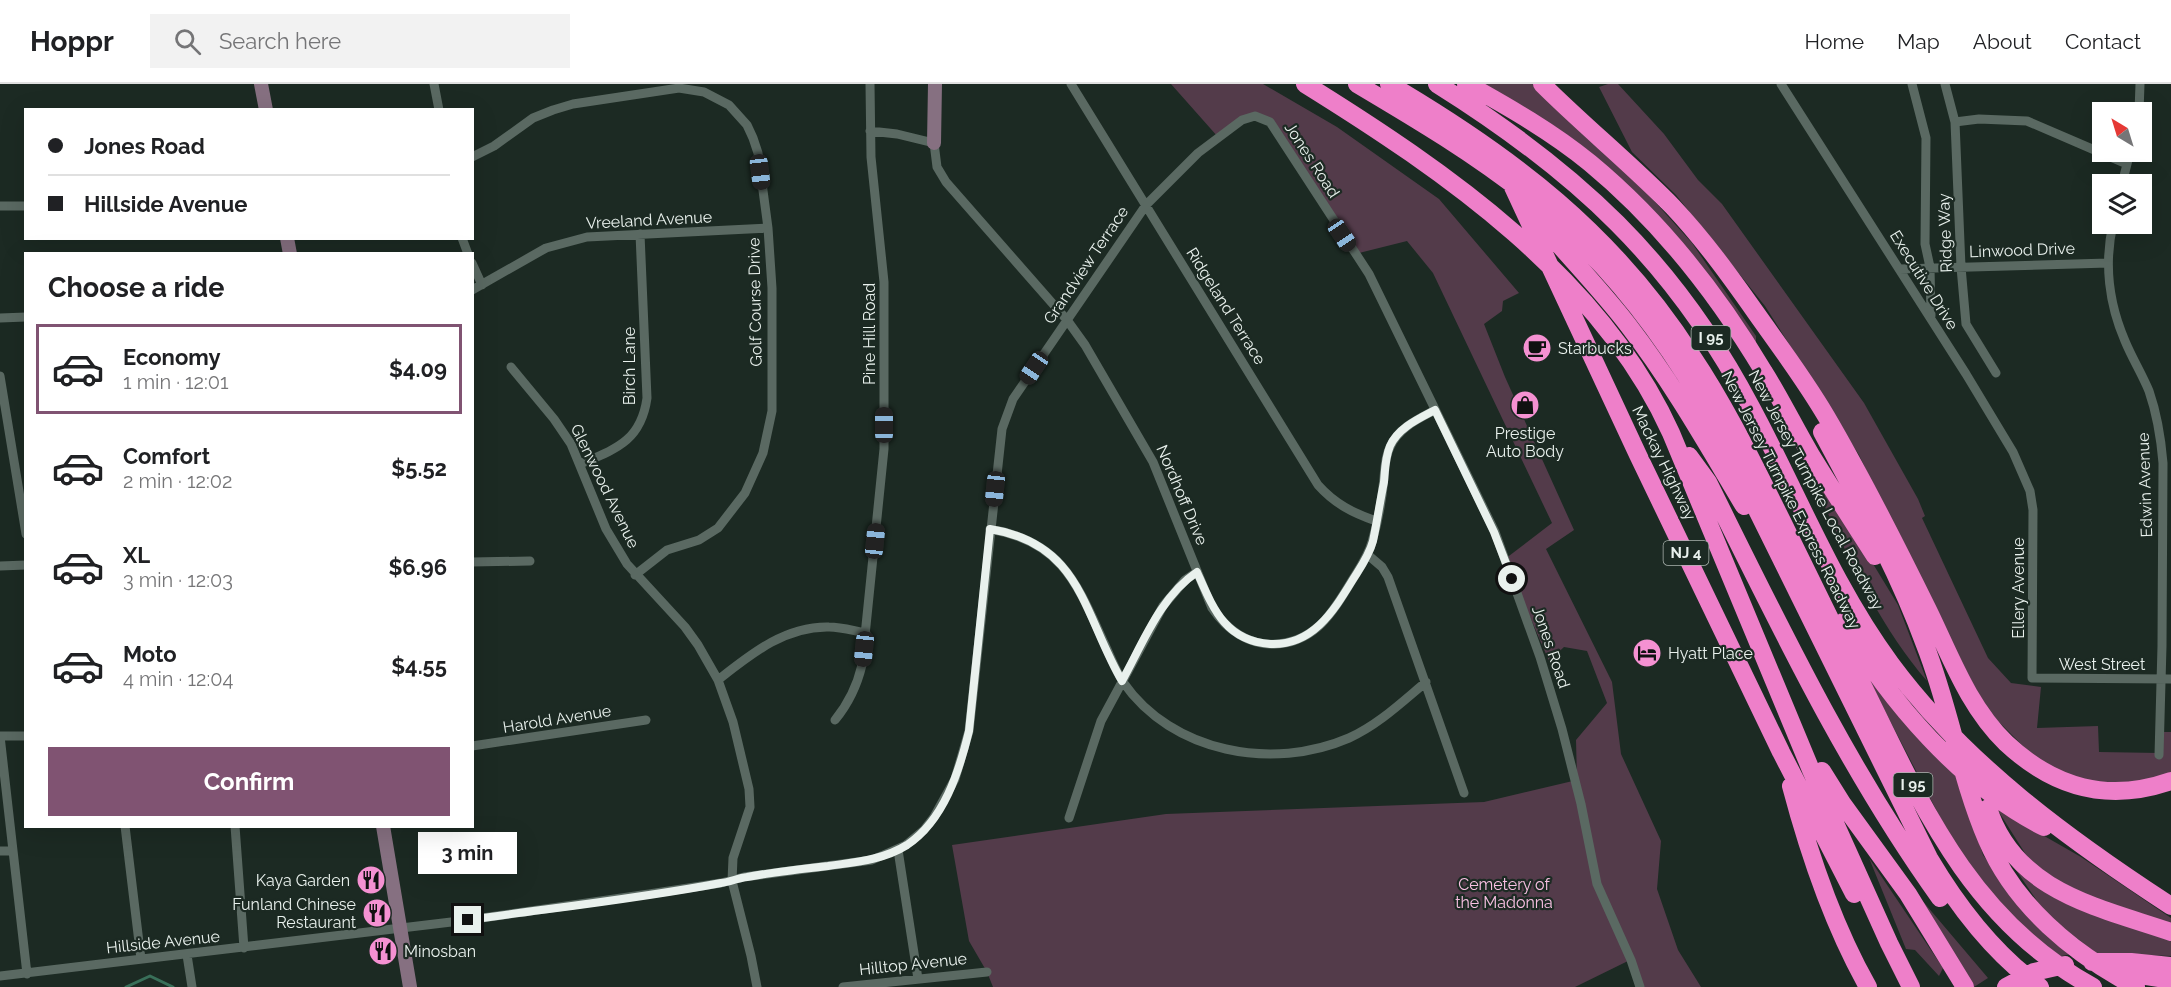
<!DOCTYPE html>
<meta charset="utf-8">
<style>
body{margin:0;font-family:Raleway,sans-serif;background:#f2f2f2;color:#202124;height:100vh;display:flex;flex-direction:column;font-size:22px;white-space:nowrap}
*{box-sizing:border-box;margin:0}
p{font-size:20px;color:#757577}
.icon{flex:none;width:33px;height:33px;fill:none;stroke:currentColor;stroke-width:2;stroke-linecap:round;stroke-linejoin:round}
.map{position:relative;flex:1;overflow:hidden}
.side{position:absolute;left:24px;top:168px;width:450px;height:576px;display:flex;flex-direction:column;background:#fff;border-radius:0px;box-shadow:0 6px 24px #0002}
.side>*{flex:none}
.hud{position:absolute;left:24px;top:24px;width:450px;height:132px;border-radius:0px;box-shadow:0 6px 24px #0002;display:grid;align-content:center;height:132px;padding:0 24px;background:#fff}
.needle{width:39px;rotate:322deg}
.buttons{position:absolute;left:2092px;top:18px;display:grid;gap:12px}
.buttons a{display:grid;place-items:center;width:60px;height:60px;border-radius:0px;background:#fff;box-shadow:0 6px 24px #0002;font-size:30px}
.end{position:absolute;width:27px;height:27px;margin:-14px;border:8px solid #e9f1ed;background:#111;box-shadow:0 0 0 3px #111}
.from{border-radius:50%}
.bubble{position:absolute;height:42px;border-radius:0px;background:#fff;box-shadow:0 6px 24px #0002;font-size:20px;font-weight:700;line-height:42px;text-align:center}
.car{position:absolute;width:18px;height:36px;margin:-18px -9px;border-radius:8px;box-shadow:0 0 4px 2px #0007;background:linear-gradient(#222 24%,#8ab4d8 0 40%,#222 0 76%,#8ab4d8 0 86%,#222 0)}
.hud b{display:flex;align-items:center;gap:21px;height:57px;font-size:22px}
.hud b+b{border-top:2px solid #e0e0e0}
.hud i{width:15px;height:15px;background:#202124}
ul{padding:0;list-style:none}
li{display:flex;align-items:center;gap:18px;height:90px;margin:0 12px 9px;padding:0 12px;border:3px solid transparent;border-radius:0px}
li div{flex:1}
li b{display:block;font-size:22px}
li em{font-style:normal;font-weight:700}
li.active{border-color:#805372}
li>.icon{width:54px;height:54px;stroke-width:1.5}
h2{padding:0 24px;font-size:27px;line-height:72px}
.cta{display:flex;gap:12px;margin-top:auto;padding:12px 24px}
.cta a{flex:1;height:69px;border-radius:0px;background:#805372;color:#fff;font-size:24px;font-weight:700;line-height:69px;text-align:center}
header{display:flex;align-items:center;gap:36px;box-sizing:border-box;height:84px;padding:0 30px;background:#fff;border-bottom:2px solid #e0e0e0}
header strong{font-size:28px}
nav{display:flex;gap:33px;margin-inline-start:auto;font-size:21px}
.search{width:420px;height:54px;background:#f2f2f2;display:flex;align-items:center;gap:15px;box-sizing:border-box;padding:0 21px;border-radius:0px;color:#757577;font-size:22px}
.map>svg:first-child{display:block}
</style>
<header>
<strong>Hoppr</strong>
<div class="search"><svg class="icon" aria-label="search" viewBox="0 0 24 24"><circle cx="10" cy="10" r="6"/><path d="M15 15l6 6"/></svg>Search here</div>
<nav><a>Home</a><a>Map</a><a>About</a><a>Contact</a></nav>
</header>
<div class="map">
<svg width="2171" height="903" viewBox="0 0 2171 903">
<rect width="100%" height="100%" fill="#1c2a23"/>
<path fill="#533b4a" d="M1171 0H1263L1337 43 1439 115 1519 209 1503 217 1502 227 1484 240 1505 293 1574 446 1546 465 1612 598 1621 670 1661 757 1657 805 1678 866 1701 903H1640L1630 876 1575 903H993L987 888 969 857 952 761 1166 730 1484 718 1577 696 1576 656 1607 619 1587 567 1564 563 1549 577 1505 475 1552 439 1433 189 1407 157 1355 170 1274 44 1255 32 1218 53Z
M1480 0H1535L1646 108 1692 159 1756 252V261L1673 152Z
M1608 0H1618L1664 50 1698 96 1722 120 1864 319 1918 415 1925 432 1922 434 1988 574 2011 599 2041 603 2037 644 2098 642 2099 668 2159 669 2160 648H2171V690L2150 697 2096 702 2039 678 1989 628 1951 561 1859 371 1765 222 1676 111 1632 68 1599 3Z
M1803 376 1864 465 1898 521 1927 597C1872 533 1839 452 1803 376Z
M1859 577 1955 683 1983 771 2025 828 2071 870 2057 873 1993 815 1954 760Z
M1997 725 2081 773 2171 834V840L2077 809 2030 777Z
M1869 774 1943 884 1939 892 1915 866 1906 865Z
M2016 786 2078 824 2171 855V872L2096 869 2046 830Z
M1904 795 1988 894 1974 903Z"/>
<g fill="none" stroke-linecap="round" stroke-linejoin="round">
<path stroke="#396f59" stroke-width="3" d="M126 903 150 892 173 903"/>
<path stroke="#5a6962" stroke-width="9" d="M434 0 439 26
M1071 0 1318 401C1335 420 1353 429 1376 437
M1781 0 1966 290 2013 368 2030 407 2033 426 2032 594 2171 595
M1912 0 1926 54 1925 160 1930 183 1931 232
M1945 0 1955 38 1961 183 1966 240 1996 289
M2139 28 2140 0
M1955 38 1979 35 2027 37 2127 80
M870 47 897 50 934 59 937 83 946 98 1067 236 1085 261 1153 378 1212 524C1227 546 1249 562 1277 560 1316 557 1333 528 1351 498 1359 485 1368 473 1372 458 1378 438 1382 415 1384 394 1385 383 1385 373 1390 363 1398 344 1418 335 1435 326
M472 73 494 62 533 34 553 26 573 20 679 4 704 8 729 21 747 41 753 54 758 69 768 144 772 204V327L763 369 745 409 718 444 699 456 667 466 635 491
M2122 100 2130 68
M0 122H26
M2113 140C2104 179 2109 220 2125 257 2132 274 2142 290 2149 307 2157 330 2161 355 2163 379L2162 562 2159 671
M462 154 468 170
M472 179 482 201
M1900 185 2108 179
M472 206 546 164 587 153 768 144
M0 234 26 233
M511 283 554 335 571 360 606 445 627 480 685 543 698 561 718 596 733 638 749 705 750 723 733 774 732 797 751 872 757 903
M0 292 26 450
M580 380C616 365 641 357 647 314L640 150
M990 445C1063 458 1077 500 1105 561 1111 574 1116 587 1123 598 1172 669 1273 687 1349 654 1378 641 1402 618 1426 598
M1368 471 1382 483 1388 493 1464 709
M472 478 530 477
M0 482 26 481
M718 596C751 570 785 542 829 543 842 543 854 547 866 549
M835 636C849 619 857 602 862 581L884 365V198L871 73 870 0
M0 652 27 890
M0 652H26
M472 662 646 636
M1069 734 1101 637 1163 522 1185 496 1197 488
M125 742 141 875
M235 742 244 864
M898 766 918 895
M0 767H13
M187 871 192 903
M0 892 468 836 649 810 721 799 744 793 872 776 906 761 924 746 934 733 955 695 969 647 1002 345 1013 315 1146 121 1198 69 1242 36 1255 32 1270 38 1369 190 1495 448 1540 573 1562 645 1581 720 1597 800 1631 876 1640 903
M843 903 987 888"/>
<path stroke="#867081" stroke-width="14" d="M261 0 266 26
M934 59 935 0
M287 154 290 170
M383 742 410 903"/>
<path stroke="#ee7fc9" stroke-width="18" d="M1305 0C1445 87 1601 194 1671 349L1811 686 1889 859 1911 903
M1357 0C1416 35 1475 70 1529 113 1607 175 1667 254 1715 341L1929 774C1958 823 1993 869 2040 903
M1389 0C1513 73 1613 149 1692 272 1727 324 1754 381 1782 437 1809 491 1835 546 1862 600 1921 720 1970 836 2093 903
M1437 0C1576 87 1674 177 1751 323 1797 408 1833 502 1891 580 1965 680 2068 755 2171 822
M1466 0 1478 26
M1467 0C1510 24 1552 48 1590 79 1659 136 1718 211 1764 288 1781 315 1795 344 1811 371 1832 405 1853 438 1875 472
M1542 0C1584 42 1631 80 1673 123 1704 156 1730 192 1756 229 1780 263 1805 296 1826 332 1863 395 1896 461 1928 526 1951 573 1968 622 2006 659 2054 704 2108 719 2171 697
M1513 103 1638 371 1781 668 1854 810
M1532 129C1563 167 1598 202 1628 241 1672 298 1707 360 1744 422
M1822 348C1859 417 1898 487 1925 561 1950 624 1960 693 1987 756 2015 822 2074 870 2136 903
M1689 372 1708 398C1779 541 1847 684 1940 814
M1843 538C1889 617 1961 701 2044 743
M1822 687 1842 719 1908 810 1965 903
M1791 702C1809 770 1833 841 1868 903
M1988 724C2015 808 2098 823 2171 848
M2092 878H2131L2171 882
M2121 888 2171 896
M2006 903 2034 888 2065 881"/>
</g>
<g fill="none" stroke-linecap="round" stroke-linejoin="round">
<path stroke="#e9f1ed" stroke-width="8" d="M468 836C552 824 637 815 721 799 730 798 738 794 747 793 774 788 801 785 828 782 856 778 883 776 907 761 944 736 959 688 969 647L990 445C1082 460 1083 530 1122 597 1143 559 1160 513 1197 488 1213 524 1225 557 1270 560 1312 562 1333 528 1352 497 1360 484 1369 472 1373 457 1377 438 1380 417 1384 398 1385 386 1385 374 1390 362 1398 344 1418 335 1435 326L1494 448 1512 495"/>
</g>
<defs>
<g id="cafe-disc" transform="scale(1.5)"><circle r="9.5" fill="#f591d2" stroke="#1c2a23"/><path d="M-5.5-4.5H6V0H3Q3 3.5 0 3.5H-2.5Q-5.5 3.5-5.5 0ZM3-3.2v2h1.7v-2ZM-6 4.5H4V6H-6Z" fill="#111"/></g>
<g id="shop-disc" transform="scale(1.5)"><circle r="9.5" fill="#f591d2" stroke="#1c2a23"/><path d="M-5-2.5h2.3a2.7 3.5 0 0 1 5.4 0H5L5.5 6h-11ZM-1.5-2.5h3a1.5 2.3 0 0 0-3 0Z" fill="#111"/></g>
<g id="hotel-disc" transform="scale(1.5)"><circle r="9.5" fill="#f591d2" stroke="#1c2a23"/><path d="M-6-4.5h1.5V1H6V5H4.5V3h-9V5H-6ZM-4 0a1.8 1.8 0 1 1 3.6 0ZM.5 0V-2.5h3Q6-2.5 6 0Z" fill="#111"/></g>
<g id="restaurant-disc" transform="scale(1.5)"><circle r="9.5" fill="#f591d2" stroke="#1c2a23"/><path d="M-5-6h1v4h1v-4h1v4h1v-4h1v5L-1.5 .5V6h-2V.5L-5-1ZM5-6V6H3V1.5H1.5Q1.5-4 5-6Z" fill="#111"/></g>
</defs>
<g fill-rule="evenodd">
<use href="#cafe-disc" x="1537" y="264"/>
<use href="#shop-disc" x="1525" y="321"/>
<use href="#hotel-disc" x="1647" y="569"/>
<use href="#restaurant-disc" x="371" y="796"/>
<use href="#restaurant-disc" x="377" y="829"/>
<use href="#restaurant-disc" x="383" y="867"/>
</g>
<g text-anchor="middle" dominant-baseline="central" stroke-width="4.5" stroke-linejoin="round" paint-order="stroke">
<g fill="#1c2a23" stroke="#acb5b0" stroke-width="1.5">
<rect x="1691.5" y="242" width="39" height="24" rx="4.5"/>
<rect x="1663.5" y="457" width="45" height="24" rx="4.5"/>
<rect x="1893.5" y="689" width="39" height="24" rx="4.5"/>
</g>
<g font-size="15" font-weight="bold" fill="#e9f1ed">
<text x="1711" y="254">I 95</text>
<text x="1686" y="469">NJ 4</text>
<text x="1913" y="701">I 95</text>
</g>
<g font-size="16" fill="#e9f1ed" stroke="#1c2a23">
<text transform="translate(1312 76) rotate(57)">Jones Road</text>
<text transform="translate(649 136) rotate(-3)">Vreeland Avenue</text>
<text transform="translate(1945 149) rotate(-92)">Ridge Way</text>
<text transform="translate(2022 166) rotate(-2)">Linwood Drive</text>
<text transform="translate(1086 181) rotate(-56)">Grandview Terrace</text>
<text transform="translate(1924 196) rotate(58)">Executive Drive</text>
<text transform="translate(755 218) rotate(-91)">Golf Course Drive</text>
<text transform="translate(1226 222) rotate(58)">Ridgeland Terrace</text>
<text transform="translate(869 250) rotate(-90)">Pine Hill Road</text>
<text transform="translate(629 282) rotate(-90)">Birch Lane</text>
<text transform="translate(1664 379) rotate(64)">Mackay Highway</text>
<text transform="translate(2145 401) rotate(-92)">Edwin Avenue</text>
<text transform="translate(605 402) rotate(64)">Glenwood Avenue</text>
<text transform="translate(1816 406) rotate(62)">New Jersey Turnpike Local Roadway</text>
<text transform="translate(1182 411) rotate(67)">Nordhoff Drive</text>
<text transform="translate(1791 416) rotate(63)">New Jersey Turnpike Express Roadway</text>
<text transform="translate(2018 504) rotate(-90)">Ellery Avenue</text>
<text transform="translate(1551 563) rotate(71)">Jones Road</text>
<text x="2102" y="580">West Street</text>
<text transform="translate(557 635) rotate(-9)">Harold Avenue</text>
<text transform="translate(163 858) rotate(-6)">Hillside Avenue</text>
<text transform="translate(913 880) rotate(-6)">Hilltop Avenue</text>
</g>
<g font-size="16" fill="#e9f1ed" stroke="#1c2a23" text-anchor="start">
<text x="1558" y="264">Starbucks</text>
<text x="1525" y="349" text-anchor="middle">Prestige<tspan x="1525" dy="18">Auto Body</tspan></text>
<text x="1668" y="569">Hyatt Place</text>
<text x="350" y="796" text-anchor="end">Kaya Garden</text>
<text x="356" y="820" text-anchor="end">Funland Chinese<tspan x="356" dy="18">Restaurant</tspan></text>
<text x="404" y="867">Minosban</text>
</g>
<g font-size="16" fill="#f9c0e3" stroke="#1c2a23">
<text x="1504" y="800">Cemetery of<tspan x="1504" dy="18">the Madonna</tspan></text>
</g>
</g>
</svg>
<div class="buttons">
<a><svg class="needle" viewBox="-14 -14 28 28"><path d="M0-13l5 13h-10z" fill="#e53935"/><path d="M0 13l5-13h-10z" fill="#757577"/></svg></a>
<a><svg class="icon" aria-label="layers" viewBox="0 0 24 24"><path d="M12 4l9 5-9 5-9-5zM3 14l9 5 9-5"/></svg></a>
</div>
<i class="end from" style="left:1512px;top:495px"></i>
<i class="end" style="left:468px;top:836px"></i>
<div class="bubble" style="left:418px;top:748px;width:99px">3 min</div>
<i class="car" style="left:760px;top:88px;rotate:173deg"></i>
<i class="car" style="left:1342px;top:151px;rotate:146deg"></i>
<i class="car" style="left:1034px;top:284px;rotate:214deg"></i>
<i class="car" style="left:884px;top:341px;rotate:0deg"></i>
<i class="car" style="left:995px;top:405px;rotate:186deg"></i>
<i class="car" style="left:875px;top:457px;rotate:6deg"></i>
<i class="car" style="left:864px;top:565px;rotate:186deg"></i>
<div class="hud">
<b><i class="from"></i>Jones Road</b>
<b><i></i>Hillside Avenue</b>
</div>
<section class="side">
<h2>Choose a ride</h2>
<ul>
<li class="active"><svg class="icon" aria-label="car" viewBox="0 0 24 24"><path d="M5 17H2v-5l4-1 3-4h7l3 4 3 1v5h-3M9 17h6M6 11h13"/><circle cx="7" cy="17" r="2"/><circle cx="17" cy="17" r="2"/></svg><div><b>Economy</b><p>1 min · 12:01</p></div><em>$4.09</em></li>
<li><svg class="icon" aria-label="car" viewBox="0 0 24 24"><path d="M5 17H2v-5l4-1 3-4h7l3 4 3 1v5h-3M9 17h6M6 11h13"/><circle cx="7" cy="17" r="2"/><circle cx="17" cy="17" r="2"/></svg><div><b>Comfort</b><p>2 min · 12:02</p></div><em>$5.52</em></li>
<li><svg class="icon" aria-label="car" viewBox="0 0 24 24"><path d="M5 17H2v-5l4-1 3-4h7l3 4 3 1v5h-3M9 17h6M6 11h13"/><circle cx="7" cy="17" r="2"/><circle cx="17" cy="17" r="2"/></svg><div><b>XL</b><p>3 min · 12:03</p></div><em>$6.96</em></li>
<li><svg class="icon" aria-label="car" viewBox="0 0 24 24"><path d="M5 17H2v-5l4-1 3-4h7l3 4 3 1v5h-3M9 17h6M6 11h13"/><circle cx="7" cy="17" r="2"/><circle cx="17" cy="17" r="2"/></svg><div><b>Moto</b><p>4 min · 12:04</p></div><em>$4.55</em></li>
</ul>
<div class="cta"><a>Confirm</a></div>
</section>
</div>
